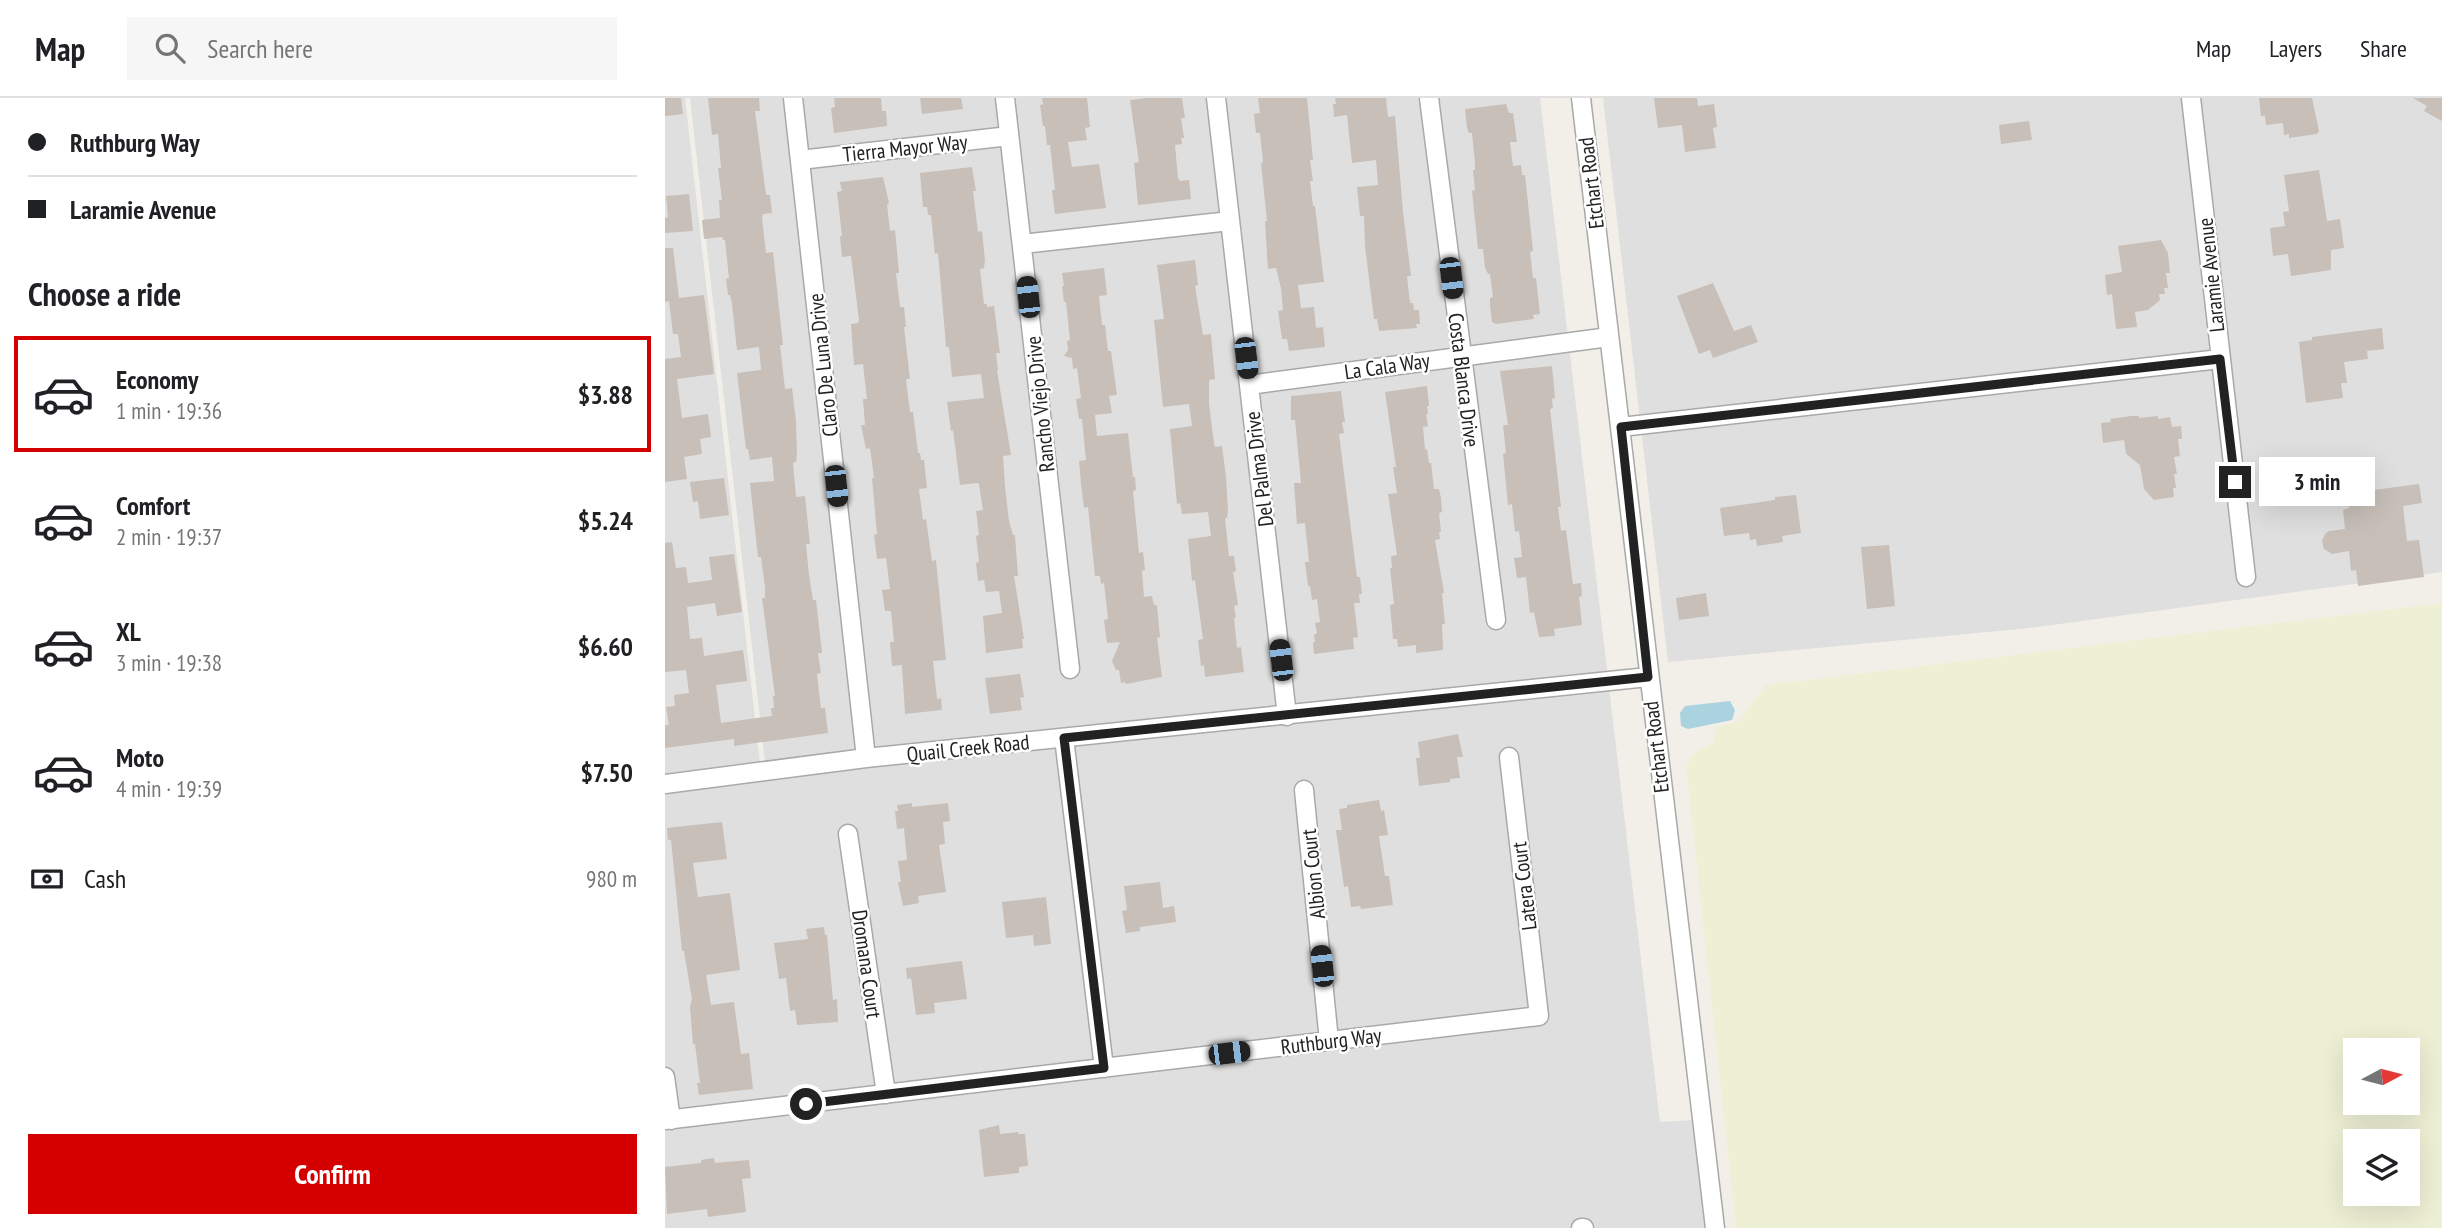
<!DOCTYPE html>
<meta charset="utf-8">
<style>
body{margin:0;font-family:"PT Sans Narrow",sans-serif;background:#f6f6f6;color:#202124;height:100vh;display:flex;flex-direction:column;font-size:26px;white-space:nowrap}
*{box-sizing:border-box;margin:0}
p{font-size:23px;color:#757577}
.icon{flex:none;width:38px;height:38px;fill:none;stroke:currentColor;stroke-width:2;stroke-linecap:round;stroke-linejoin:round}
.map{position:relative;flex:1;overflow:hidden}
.sheet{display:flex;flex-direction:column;background:#fff;width:665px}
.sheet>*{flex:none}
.banner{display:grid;align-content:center;height:154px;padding:0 28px;background:#fff}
.needle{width:46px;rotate:83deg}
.fabs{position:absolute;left:1678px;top:940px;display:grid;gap:14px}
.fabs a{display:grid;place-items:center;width:77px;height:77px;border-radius:0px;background:#fff;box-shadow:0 7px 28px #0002;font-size:35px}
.end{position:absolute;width:32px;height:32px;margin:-16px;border:9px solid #222;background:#fff;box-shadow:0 0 0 4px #fff}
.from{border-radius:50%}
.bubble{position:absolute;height:49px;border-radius:0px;background:#fff;box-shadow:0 7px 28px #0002;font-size:23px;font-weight:700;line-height:49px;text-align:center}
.car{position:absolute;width:21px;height:42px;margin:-21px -10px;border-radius:9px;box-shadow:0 0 5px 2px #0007;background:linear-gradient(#222 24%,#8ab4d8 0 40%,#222 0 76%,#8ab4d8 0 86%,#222 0)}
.banner b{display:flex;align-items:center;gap:24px;height:66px;font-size:26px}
.banner b+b{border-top:2px solid #e0e0e0}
.banner i{width:18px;height:18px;background:#202124}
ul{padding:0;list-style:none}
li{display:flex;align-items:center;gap:21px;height:116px;margin:0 14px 10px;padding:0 14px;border:4px solid transparent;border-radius:0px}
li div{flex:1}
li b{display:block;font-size:26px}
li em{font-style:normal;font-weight:700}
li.selected{border-color:#d40000}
li>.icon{width:63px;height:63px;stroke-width:1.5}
h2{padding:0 28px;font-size:32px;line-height:84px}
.pay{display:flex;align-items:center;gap:18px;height:77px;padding:0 28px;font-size:26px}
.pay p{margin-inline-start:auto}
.action{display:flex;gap:14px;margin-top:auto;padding:14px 28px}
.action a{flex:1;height:80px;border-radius:0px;background:#d40000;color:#fff;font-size:28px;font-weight:700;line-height:80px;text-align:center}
header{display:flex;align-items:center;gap:42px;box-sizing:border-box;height:98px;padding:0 35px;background:#fff;border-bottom:2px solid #e0e0e0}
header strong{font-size:33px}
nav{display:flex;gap:38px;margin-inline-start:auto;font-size:24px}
.search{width:490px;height:63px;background:#f6f6f6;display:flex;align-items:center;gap:18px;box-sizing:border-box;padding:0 24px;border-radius:0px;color:#757577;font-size:26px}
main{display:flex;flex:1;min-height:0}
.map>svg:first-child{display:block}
</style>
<header>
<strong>Map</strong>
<div class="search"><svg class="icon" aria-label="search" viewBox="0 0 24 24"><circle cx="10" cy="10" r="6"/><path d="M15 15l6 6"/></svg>Search here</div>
<nav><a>Map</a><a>Layers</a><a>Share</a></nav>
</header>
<main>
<section class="sheet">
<div class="banner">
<b><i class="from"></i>Ruthburg Way</b>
<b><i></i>Laramie Avenue</b>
</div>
<h2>Choose a ride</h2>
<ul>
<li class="selected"><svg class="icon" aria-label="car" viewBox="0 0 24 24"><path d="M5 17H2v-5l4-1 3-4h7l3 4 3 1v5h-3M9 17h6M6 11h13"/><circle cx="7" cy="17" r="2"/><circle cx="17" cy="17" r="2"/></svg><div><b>Economy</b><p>1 min · 19:36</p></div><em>$3.88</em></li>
<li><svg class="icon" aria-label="car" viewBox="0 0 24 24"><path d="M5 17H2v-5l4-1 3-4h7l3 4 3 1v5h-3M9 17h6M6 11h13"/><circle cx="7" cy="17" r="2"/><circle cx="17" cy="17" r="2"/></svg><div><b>Comfort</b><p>2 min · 19:37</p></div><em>$5.24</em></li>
<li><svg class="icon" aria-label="car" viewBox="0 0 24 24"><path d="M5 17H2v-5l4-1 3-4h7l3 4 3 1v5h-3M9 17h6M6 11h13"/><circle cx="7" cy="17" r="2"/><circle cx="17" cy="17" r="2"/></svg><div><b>XL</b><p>3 min · 19:38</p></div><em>$6.60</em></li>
<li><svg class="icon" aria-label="car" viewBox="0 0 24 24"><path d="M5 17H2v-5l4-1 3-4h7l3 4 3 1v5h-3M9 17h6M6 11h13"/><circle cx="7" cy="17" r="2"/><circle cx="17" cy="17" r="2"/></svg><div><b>Moto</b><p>4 min · 19:39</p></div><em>$7.50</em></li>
</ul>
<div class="pay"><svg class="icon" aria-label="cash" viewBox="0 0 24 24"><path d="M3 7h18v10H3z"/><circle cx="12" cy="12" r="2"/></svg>Cash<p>980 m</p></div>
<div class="action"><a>Confirm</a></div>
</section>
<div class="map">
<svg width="1777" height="1130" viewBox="0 0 1777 1130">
<rect width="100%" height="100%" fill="#f2efe9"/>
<path fill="#e0dfdf" d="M0 0H20L95 665 0 676Z
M25 0H875L995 1024 1047 1021 1060 1130H0V693L102 682Z
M938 0H1777V474L1365 530 1003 564Z"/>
<path fill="#eef0d5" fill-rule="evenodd" d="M1777 505V1130H1071L1021 669 1028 656 1048 645 1051 629 1072 624 1101 587ZM1690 952H1743V1004H1690ZM1690 1043H1743V1096H1690Z"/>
<path fill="#aad3df" d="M1065 603 1070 612 1067 622 1023 631 1016 628 1015 615 1020 608Z"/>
<path fill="#c7bfb8" d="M0 0H16L18 16 0 18Z
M43 0H94L95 13H90L101 97H105L107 115 98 116 97 120 101 155 108 154 118 247H115L120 291 127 290 131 324 132 357 131 364 128 365 131 399 140 398 145 446H141L144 477 148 502H151L157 555H153L156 575 152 576 156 610H160L163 635 69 648V641L0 650V627H4L1 609 10 608 9 597 24 595 21 572 0 574V445L7 444 11 470 21 469 23 485 47 482 44 459 69 456 77 514 52 518 50 505 22 509 25 541 37 540 39 558 78 552 82 583 51 587 56 625 107 618 106 610H109L108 598H110L97 500H100V489L96 459H93L85 385 109 383 107 359 85 362 83 351H81L72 275 96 272 94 249 72 252 67 206 65 197H63L61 181 64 180 60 142H58L57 139 39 141 37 122 55 120 54 102H57L53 70H56L53 36 47 37Z
M169 0H216L217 13H221L222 28 169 35 166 10 170 9Z
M255 0H296L298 11 257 16Z
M377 0H422L425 29 420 30 422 42 403 44 407 69 434 66 441 110 390 116 387 92H390L385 47H382L380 28H378L375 7 378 6Z
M482 0H517L520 20H516L519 40H516L517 46 510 47 513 80 515 83 524 82 526 101 473 107 469 65 474 64 465 2Z
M593 0H642L648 62H645L648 83H645L648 108H650L659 184 633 187 636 210 649 209 651 230 658 229 660 249 624 253 622 241H617L613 213 618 212 616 190 611 170 603 171 602 157 600 123H602L596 65 598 64 595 35H591L589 16 595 15Z
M670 0H721L723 19 730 18 738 114 746 178H742L745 205H748L749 212H754L755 226H751L752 230 714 233 712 221H709L700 148 699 118H695L692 89 713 87 711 62 687 65 682 17 669 19 668 6H671Z
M989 0H1032L1033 8 1049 6 1052 29 1048 30 1051 50 1020 54 1017 27 993 30Z
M1594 0H1647L1654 33 1652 36 1624 40V36L1619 37 1618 25 1601 27 1600 18H1596Z
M1748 0H1777V23L1759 13 1762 8Z
M841 6 844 15H848L852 44H845L848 68 856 67 857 77H860L868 153 865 154 868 180H871L875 216 868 217 869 221 831 226 827 224 825 208V200L828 199 825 176H823L820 169 818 151H813L807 93 810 92 808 72H810V65L807 35H804L802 30 800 11Z
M1364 23 1367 42 1336 46 1334 27Z
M307 69 311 93H308L313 134 317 133 320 163 319 170 315 171 319 206H322V209L329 208 335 255H331L333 273H332L346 357 338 358 340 388 344 423 348 437H350L353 478H349L359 541H357L358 550 321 555 318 518 337 515 334 493 321 494 319 482 313 483 311 465 314 464 311 438 314 437 311 413 318 412 314 386 312 385 295 387 288 332 286 333 282 304 319 300 316 276 287 279 284 249H281L280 236 273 155 270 156 266 117H263L262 109H258L255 75Z
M1654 72 1662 123 1675 121 1679 150 1666 152V172L1626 178 1623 156 1608 158 1605 130 1620 128 1618 114 1624 113 1619 77Z
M218 79 224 105 222 106 225 133 230 132 234 175H231L235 209H239L241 229H239L245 281H241L245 314H248L253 355H255L256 362H259L262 390 254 391 258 422 261 421 267 463 271 462 281 562 268 563 272 601 276 600 277 612 240 616 237 567 227 568 225 544H229L226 513H220L217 492 225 491 221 460 212 461 209 437 212 436 207 380H209L205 350 201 351 196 327H200L198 301H202L198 266 189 267 188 254 186 226 193 225 194 222 186 158 177 159 175 138H177L172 94 177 93 175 84Z
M24 96 28 133 0 135V120L3 119 1 98Z
M1496 142 1503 155 1505 175H1501L1503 190H1499L1500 196H1494L1495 202 1483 212 1470 214 1472 229 1451 231 1447 196 1442 197 1440 177 1457 174 1453 148Z
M0 150H8L14 200 39 197 49 276 12 281 17 320 43 316 46 339 35 341 37 356 19 359 22 381 0 384V261L16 259 13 236H8L4 203 0 204Z
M530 162 533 187 530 188 538 237 546 236 550 281 544 282V306L549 345 550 349 557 348 561 379 563 413 562 420H560L564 458H569L571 473 568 474 573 507 569 508 571 519 569 520 572 550 576 549 579 574 540 579 539 567 536 568 533 542 538 541 530 482 527 483 523 441 546 438 543 414 517 416 515 405 512 406 505 331 527 328 524 306 498 309 489 222 499 221 492 167Z
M439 170 442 197 434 198 437 227H440L443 253H446L452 297 444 298 447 315 430 317 432 338 463 335 468 379H470L471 392 468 393 474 455 478 454 480 472 477 473 479 499 487 498 489 507H492L495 539 492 540 497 579 461 586 460 584 456 585 454 572H451L447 563 455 544 442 545 439 522 443 521 439 485 436 486 435 478H430L423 409 419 410 416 386 414 363 421 362 417 321H414L411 301 416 300 412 270 408 271 407 260 399 258 403 252 402 243 405 242 401 204H399L397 188H399L397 175Z
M1048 185 1069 233 1086 227 1093 244 1048 260 1045 252 1034 256 1012 198Z
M1717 230 1719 251 1702 253 1703 261 1679 264 1682 285H1676L1678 300 1641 305 1634 244 1647 242V239Z
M887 268 890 300 887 301 888 310 885 311 896 409H893L896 433 901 432 908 486 916 485 917 498 914 499 917 527 889 531 890 538 874 539 869 514 865 515 861 479 852 480 849 460 857 459 854 433 850 434 847 406 843 407 838 356 841 355 838 327H843L835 273Z
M762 288 764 308H762L763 316H761L763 328 758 329 760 352 762 351 764 365H766L769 391H774L776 400 777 414 774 415 776 434H774L775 441 770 442 779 495H777L780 526H777L778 552 751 555V547L733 549 732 541H728L725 507 729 506 725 470H727L726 458 732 457 723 396 732 395 728 369H731L720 294Z
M676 293 680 324H677L679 335 674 336 692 479H695L697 496H694L695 505H689L693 539 688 540 689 551 649 556 648 544H650L649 537 652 535 650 525 655 524 652 501 647 502 645 488H643L640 464H644L640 425 632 426 629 385H636L630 322H626V298Z
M1466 318H1474V320L1493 318V321L1505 319 1507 329 1516 328 1517 341H1513L1515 358 1509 359 1512 376H1509L1511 390H1508L1509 399 1489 402 1479 391 1475 367 1461 356 1459 342 1438 345 1436 325 1446 324 1445 321Z
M59 380 64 417 35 421 33 403 28 404 25 384Z
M1699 382 1701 393 1754 386 1757 405 1738 408 1742 443 1754 442 1759 479 1693 488 1691 472 1686 473 1684 453 1667 456 1659 451 1657 443 1660 436 1664 433 1680 431 1678 412 1684 410 1682 396 1686 395 1685 384Z
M1131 397 1136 435 1117 438 1118 444 1092 448 1091 441 1085 442 1084 435 1059 438 1055 410 1110 402V399Z
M1224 447 1230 508 1202 511 1196 449Z
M1041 495 1044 518 1014 522 1011 500Z
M355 576 359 599 355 600 357 612 325 616 320 580Z
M793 636 798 659H792L795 680 785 681V684L754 688 751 660H755L753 644Z
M714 702 716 713 719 712 723 737 714 738 720 778H724L728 807 696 811 695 808 686 809 683 788 679 789 671 732H677L674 711 682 710V707Z
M247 705V709L283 705 285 723 278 724 280 746 274 747 281 794 253 798 254 805 238 808 233 784H236L233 763 242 762 239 730 232 731 230 713H233L232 707Z
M57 724 62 761 28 765 33 799 65 795 75 872 41 877 46 907 69 904 76 956 84 955 88 991 34 997 32 985H35L30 946H28L25 909 27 901 19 853H17L6 742H3L2 730Z
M495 784 498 810 509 808 511 824 475 829V833L461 835 457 813 462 812 459 788Z
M381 799 386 846 369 848 368 837 341 840 337 804Z
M159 829 160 837H162L168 902 172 901 173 924 132 927 130 912 125 913 121 880 114 881 109 845 143 841 141 831Z
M297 863 302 901 269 905 270 915 251 917 246 880 242 881 241 870Z
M334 1027 335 1036 353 1034V1036H360L363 1068 354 1069V1075L319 1079 314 1032Z
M49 1060 50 1065 84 1062 86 1080 77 1081 81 1114 43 1119 42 1111 2 1116 0 1069 36 1065V1062Z"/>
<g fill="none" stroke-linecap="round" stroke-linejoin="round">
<g stroke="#a9a9a9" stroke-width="21">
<path id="minor" d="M128 0 201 660
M340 0 405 571
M551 0 622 618
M764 0 831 522
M916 0 1050 1130
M1526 0 1581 479
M135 62 344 38
M357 146 565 123
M584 287 944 239
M956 329 1555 261
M399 640 439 970
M0 686 201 660 983 579
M639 692 664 943
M183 736 221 996
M0 979 6 1022
M0 1022 874 918 844 659
M916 1130H919"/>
</g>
<use href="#minor" stroke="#fff" stroke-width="18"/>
</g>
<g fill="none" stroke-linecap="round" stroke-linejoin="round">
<path stroke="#222" stroke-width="9" d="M141 1006 439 970 399 640 983 579 956 329 1555 261 1570 384"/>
</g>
<g text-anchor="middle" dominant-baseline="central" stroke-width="5" stroke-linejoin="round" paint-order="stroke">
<g font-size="21" fill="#222" stroke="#fff">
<text transform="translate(240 50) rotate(-6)">Tierra Mayor Way</text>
<text transform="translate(926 85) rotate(-97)">Etchart Road</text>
<text transform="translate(1546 177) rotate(-96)">Laramie Avenue</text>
<text transform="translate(158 267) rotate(-96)">Claro De Luna Drive</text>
<text transform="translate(722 268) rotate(-8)">La Cala Way</text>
<text transform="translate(799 282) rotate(83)">Costa Blanca Drive</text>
<text transform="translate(375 306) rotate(-96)">Rancho Viejo Drive</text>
<text transform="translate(594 371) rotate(-97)">Del Palma Drive</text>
<text transform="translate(991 649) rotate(-97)">Etchart Road</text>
<text transform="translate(303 650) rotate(-6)">Quail Creek Road</text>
<text transform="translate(648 776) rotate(-96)">Albion Court</text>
<text transform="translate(859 788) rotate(-97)">Latera Court</text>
<text transform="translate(202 866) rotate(82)">Dromana Court</text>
<text transform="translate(666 943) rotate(-7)">Ruthburg Way</text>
</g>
</g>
</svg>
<div class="fabs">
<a><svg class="needle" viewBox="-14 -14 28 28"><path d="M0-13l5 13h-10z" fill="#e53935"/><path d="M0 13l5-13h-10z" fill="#757577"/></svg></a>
<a><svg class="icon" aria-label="layers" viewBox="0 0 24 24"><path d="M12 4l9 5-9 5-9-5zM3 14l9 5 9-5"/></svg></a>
</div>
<i class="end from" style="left:141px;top:1006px"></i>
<i class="end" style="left:1570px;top:384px"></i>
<div class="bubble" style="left:1594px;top:359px;width:116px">3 min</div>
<i class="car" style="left:786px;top:180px;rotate:173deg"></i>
<i class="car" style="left:363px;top:199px;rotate:354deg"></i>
<i class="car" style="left:581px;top:260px;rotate:173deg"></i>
<i class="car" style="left:171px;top:388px;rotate:174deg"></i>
<i class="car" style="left:616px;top:562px;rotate:353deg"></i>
<i class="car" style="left:657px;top:868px;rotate:354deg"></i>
<i class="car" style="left:564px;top:955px;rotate:83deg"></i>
</div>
</main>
